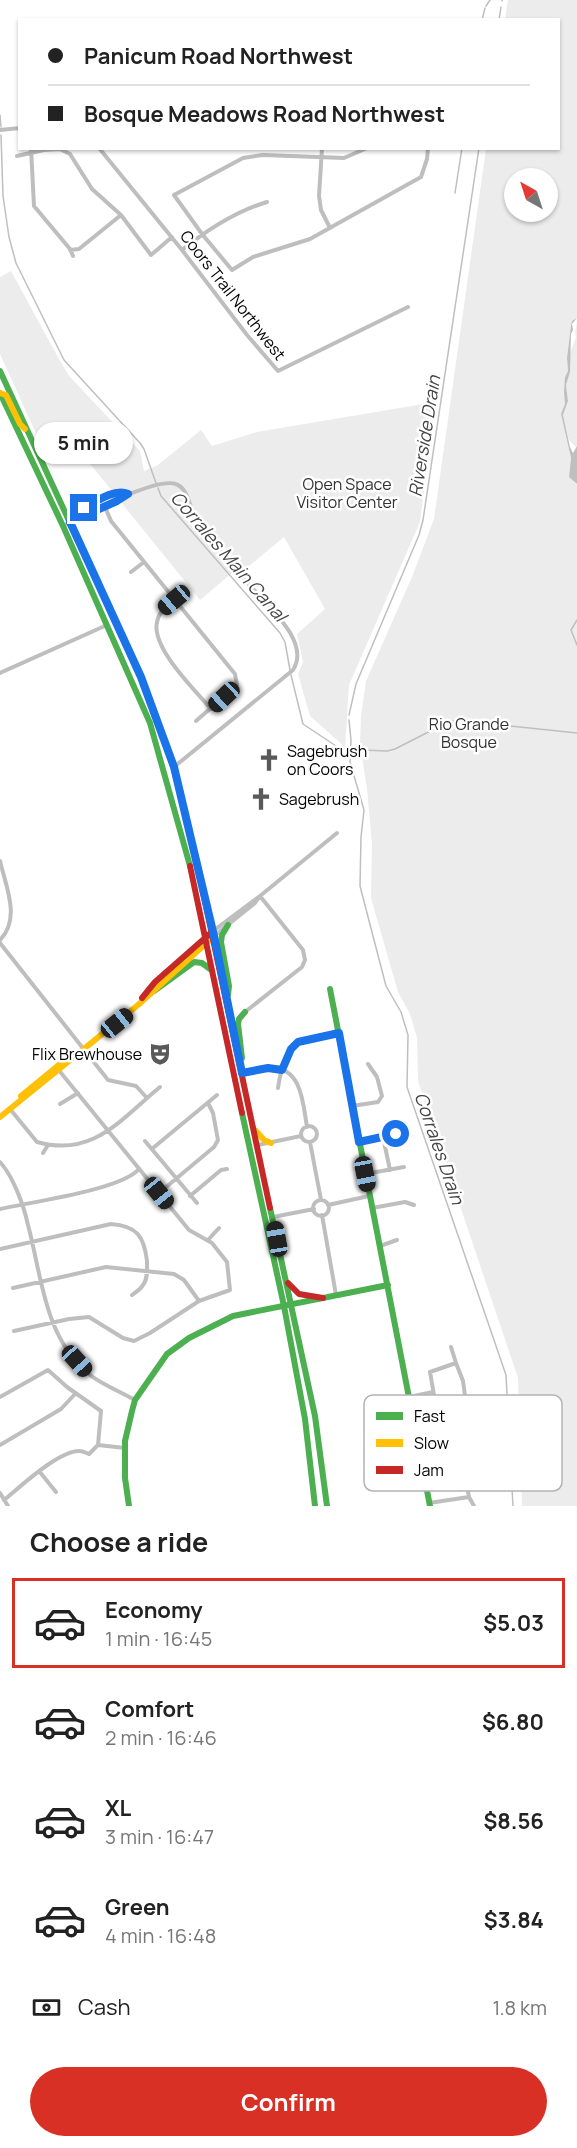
<!DOCTYPE html>
<meta charset="utf-8">
<style>
body{margin:0;font-family:Manrope,sans-serif;background:#f2f2f2;color:#222;height:100vh;display:flex;flex-direction:column;font-size:22px;white-space:nowrap}
*{box-sizing:border-box;margin:0}
p{font-size:20px;color:#767676}
.icon{flex:none;width:33px;height:33px;fill:none;stroke:currentColor;stroke-width:2;stroke-linecap:round;stroke-linejoin:round}
.map{position:relative;height:1506px;overflow:hidden}
.drawer{display:flex;flex-direction:column;background:#fff;flex:1}
.drawer>*{flex:none}
.guide{position:absolute;left:18px;top:18px;width:542px;height:132px;border-radius:0px;box-shadow:0 2px 4px #0004;display:grid;align-content:center;height:132px;padding:0 30px;background:#fff}
.needle{width:39px;rotate:321deg}
.buttons{position:absolute;left:504px;top:168px;display:grid;gap:12px}
.buttons a{display:grid;place-items:center;width:54px;height:54px;border-radius:50%;background:#fff;box-shadow:0 2px 4px #0004;font-size:30px}
.end{position:absolute;width:27px;height:27px;margin:-14px;border:8px solid #1a73e8;background:#fff;box-shadow:0 0 0 3px #fff}
.from{border-radius:50%}
.bubble{position:absolute;height:42px;border-radius:21px;background:#fff;box-shadow:0 2px 4px #0004;font-size:20px;font-weight:700;line-height:42px;text-align:center}
.car{position:absolute;width:18px;height:36px;margin:-18px -9px;border-radius:8px;box-shadow:0 0 4px 2px #0007;background:linear-gradient(#222 24%,#8ab4d8 0 40%,#222 0 76%,#8ab4d8 0 86%,#222 0)}
.guide b{display:flex;align-items:center;gap:21px;height:57px;font-size:22px}
.guide b+b{border-top:2px solid #e0e0e0}
.guide i{width:15px;height:15px;background:#222}
ul{padding:0;list-style:none}
li{display:flex;align-items:center;gap:18px;height:90px;margin:0 12px 9px;padding:0 18px;border:3px solid transparent;border-radius:0px}
li div{flex:1}
li b{display:block;font-size:22px}
li em{font-style:normal;font-weight:700}
li.selected{border-color:#d93025}
li>.icon{width:54px;height:54px;stroke-width:1.5}
h2{padding:0 30px;font-size:27px;line-height:72px}
.pay{display:flex;align-items:center;gap:15px;height:66px;padding:0 30px;font-size:22px}
.pay p{margin-inline-start:auto}
.cta{display:flex;gap:12px;margin-top:auto;padding:12px 30px}
.cta a{flex:1;height:69px;border-radius:36px;background:#d93025;color:#fff;font-size:24px;font-weight:700;line-height:69px;text-align:center}
.map>svg:first-child{display:block}
</style>
<div class="map">
<svg width="577" height="1506" viewBox="0 0 577 1506">
<rect width="100%" height="100%" fill="#fff"/>
<path fill="#ececec" fill-rule="evenodd" d="M508 0H577V318L572 321 571 325 567 358 568 371 565 377V404L561 414 571 458 569 476 577 485V1506H522L518 1378 418 1081 417 1038 410 1014 398 992 371 898 372 844 367 789 360 744 361 716 366 681 412 577 434 519 486 149 558 148V20L505 19ZM514 178H548V212H514Z
M11 271 59 359 70 377 140 451 144 471 158 465 201 430 212 446 257 432 435 402 420 522 349 685 345 747 310 716 298 674 303 662 297 634 325 609 284 537 237 576 233 572 200 600 70 439 44 451 0 354V277Z
M577 323V446L576 447 569 440 563 415 568 401 566 385 570 372V353L576 337 575 332Z"/>
<path fill="#bfbfbf" d="M577 318 572 324 573 330 571 334 570 372 566 385 568 401 563 415 570 447 573 453 577 446V484L569 477 571 458 561 414 565 404 564 392 565 377 568 371 567 358 571 325 572 321Z"/>
<g fill="none" stroke-linecap="round" stroke-linejoin="round">
<path stroke="#bfbfbf" stroke-width="1.5" d="M502 1V0
M486 6 490 0
M482 20 485 8
M499 20 501 7
M0 115 1 127
M1 135 3 196 9 237 16 263 64 360 140 443 144 449 156 483
M455 193 462 148
M158 488 161 496 280 633 285 642 290 670
M577 620 571 630 577 645
M291 675 303 724 339 748 355 750
M349 715 356 684 419 535 423 520 479 148
M349 720 351 740 350 762 364 810 361 837 360 886 386 986 401 1012 408 1035 407 1087 506 1375 513 1506
M362 750 387 751 395 749 450 721 474 722 577 733"/>
<path stroke="#bebebe" stroke-width="4" d="M0 130 20 128
M31 148 34 206 70 249 73 256
M99 148 182 250 247 335 278 371 408 307
M322 148 319 196 321 210 330 228
M367 148 344 158 263 155 243 158 174 195 202 234 232 270 253 257 310 239 421 177 427 159 428 148
M17 156 44 150 60 149 70 154 92 189 121 215 151 255 172 237
M70 250 79 249 121 215
M182 250C207 230 237 211 267 202
M105 507 111 521 235 674 237 685 196 721
M66 516 117 493 127 494
M63 526C83 516 160 474 178 485 189 491 189 507 195 516 198 520 202 523 205 527
M131 572 144 562
M174 600C167 606 159 611 157 622 151 648 195 690 211 709
M0 673 107 625
M174 767 293 670C313 639 259 600 243 577 240 573 238 568 236 564
M0 861C6 887 21 918 0 940
M213 931 260 896 337 833
M214 936 255 903 259 897
M0 943 108 1080 136 1086 147 1098
M245 1012 302 967 305 960 303 950 260 896
M242 1073C251 1071 261 1069 271 1068 302 1067 303 1104 307 1127
M278 1088C280 1074 286 1047 300 1041 312 1036 326 1035 338 1033
M60 1104 78 1093
M352 1106 378 1102 382 1096 377 1077 368 1064
M10 1109 37 1142C93 1158 121 1119 160 1087
M301 1134a8 8 0 1 1 16 0a8 8 0 1 1-16 0Z
M383 1137 390 1170
M145 1141 197 1203
M310 1142 321 1200
M359 1142 396 1134
M258 1145 301 1136
M153 1148 217 1095
M43 1153 48 1145
M0 1162C13 1176 24 1206 28 1225 42 1277 44 1338 90 1375 103 1385 121 1392 135 1400
M365 1174 404 1167
M159 1193 214 1147 218 1140 213 1113 208 1103
M190 1196 221 1170 227 1169
M313 1208a8 8 0 1 1 16 0a8 8 0 1 1-16 0Z
M328 1205 369 1196
M372 1208 405 1202 414 1205
M0 1209C31 1202 121 1190 139 1169
M322 1215 336 1295
M273 1217 314 1209
M208 1240 219 1228
M380 1246 397 1240
M0 1249 111 1224C137 1226 144 1236 147 1261 147 1269 148 1279 143 1285 141 1289 136 1292 132 1295
M13 1288 106 1267 174 1274 184 1280 199 1301
M14 1331 69 1319 89 1317 123 1338 134 1341 150 1333 199 1301 230 1290 227 1262 212 1243 189 1230 57 1068
M451 1347 456 1363
M0 1397 48 1370 67 1387 101 1411 98 1445
M409 1397 433 1392
M466 1404 467 1415
M436 1409 461 1407 466 1403 463 1381 456 1363 430 1372 438 1418
M459 1443 469 1497 474 1506
M0 1445 61 1409 75 1394
M428 1447 485 1440
M39 1471 56 1492
M435 1481 489 1474
M0 1493 8 1506
M4 1500C20 1487 59 1450 80 1451 83 1451 86 1453 89 1454L98 1445 125 1448
M429 1503 469 1497"/>
<path stroke="#4caf50" stroke-width="6" d="M0 371 141 677 174 767 200 878
M0 393 63 526 150 723 190 866
M228 925 222 935 221 942 229 986 228 995
M330 989 430 1506
M154 991 194 962 202 963 210 969
M242 1058 238 1024 239 1019 245 1012
M242 1113 284 1306 305 1419 315 1506
M270 1208 315 1416 327 1506
M129 1506 125 1478V1441L132 1411 135 1400 167 1354 189 1338 233 1316 388 1285"/>
<path stroke="#ffc107" stroke-width="6" d="M0 393 6 395 20 424 25 429
M21 1096 60 1064
M0 1117 138 1005 214 936
M256 1131 264 1140 271 1143"/>
<path stroke="#c62828" stroke-width="6" d="M190 866 242 1113
M200 878 270 1208
M142 998 155 982 213 931
M288 1283 299 1294 323 1298"/>
</g>
<g fill="none" stroke-linecap="round" stroke-linejoin="round">
<path stroke="#1a73e8" stroke-width="8" d="M84 508C95 502 115 488 128 494L117 501 70 522 141 677 174 767 214 936 242 1073 268 1068 282 1070 291 1049 298 1042 339 1033 359 1142 396 1134"/>
</g>
<defs>
<g id="church-bare" transform="scale(1.8)"><path d="M-1.2-6h2.4v3.5h3.3v2.4h-3.3V6h-2.4V-.1h-3.3v-2.4h3.3Z" fill="#595959" stroke="#fff" stroke-width="2.5" paint-order="stroke"/></g>
<g id="theatre-bare" transform="scale(1.8)"><path d="M-5-5.5Q0-4 5-5.5V0Q5 5 0 6Q-5 5-5 0ZM-3.3-2.5H-1v1.5H-3.3ZM1-2.5H3.3v1.5H1ZM-2.8 1Q0 5.5 2.8 1Z" fill="#595959" stroke="#fff" stroke-width="2.5" paint-order="stroke"/></g>
</defs>
<g fill-rule="evenodd">
<use href="#church-bare" x="269" y="760"/>
<use href="#church-bare" x="261" y="799"/>
<use href="#theatre-bare" x="160" y="1054"/>
</g>
<g text-anchor="middle" dominant-baseline="central" stroke-width="5" stroke-linejoin="round" paint-order="stroke">
<g font-size="16" fill="#000" stroke="#fff">
<text transform="translate(233 295) rotate(52)">Coors Trail Northwest</text>
</g>
<g font-size="16" fill="#333" stroke="#fff">
<text x="347" y="484">Open Space<tspan x="347" dy="18">Visitor Center</tspan></text>
<text x="469" y="724">Rio Grande<tspan x="469" dy="18">Bosque</tspan></text>
</g>
<g font-size="16" fill="#000" stroke="#fff" text-anchor="start">
<text x="287" y="751">Sagebrush<tspan x="287" dy="18">on Coors</tspan></text>
<text x="279" y="799">Sagebrush</text>
<text x="142" y="1054" text-anchor="end">Flix Brewhouse</text>
</g>
<g font-size="18" font-style="italic" fill="#444" stroke="#fff">
<text transform="translate(424 436) rotate(-81)">Riverside Drain</text>
<text transform="translate(229 556) rotate(49)">Corrales Main Canal</text>
<text transform="translate(440 1148) rotate(71)">Corrales Drain</text>
</g>
</g>
<rect x="364" y="1395" width="198" height="96" rx="9" fill="#fff" stroke="#b2b2b2" stroke-width="1.5"/>
<rect x="376" y="1412" width="27" height="8" fill="#4caf50"/>
<rect x="376" y="1439" width="27" height="8" fill="#ffc107"/>
<rect x="376" y="1466" width="27" height="8" fill="#c62828"/>
<g font-size="16" fill="#000">
<text x="414" y="1422">Fast</text>
<text x="414" y="1449">Slow</text>
<text x="414" y="1476">Jam</text>
</g>
</svg>
<div class="buttons">
<a><svg class="needle" viewBox="-14 -14 28 28"><path d="M0-13l5 13h-10z" fill="#e53935"/><path d="M0 13l5-13h-10z" fill="#767676"/></svg></a>
</div>
<i class="end from" style="left:396px;top:1134px"></i>
<i class="end" style="left:84px;top:508px"></i>
<div class="bubble" style="left:34px;top:422px;width:99px">5 min</div>
<i class="car" style="left:174px;top:600px;rotate:230deg"></i>
<i class="car" style="left:224px;top:697px;rotate:227deg"></i>
<i class="car" style="left:117px;top:1023px;rotate:51deg"></i>
<i class="car" style="left:365px;top:1174px;rotate:169deg"></i>
<i class="car" style="left:159px;top:1193px;rotate:141deg"></i>
<i class="car" style="left:277px;top:1239px;rotate:350deg"></i>
<i class="car" style="left:77px;top:1361px;rotate:138deg"></i>
<div class="guide">
<b><i class="from"></i>Panicum Road Northwest</b>
<b><i></i>Bosque Meadows Road Northwest</b>
</div>
</div>
<section class="drawer">
<h2>Choose a ride</h2>
<ul>
<li class="selected"><svg class="icon" aria-label="car" viewBox="0 0 24 24"><path d="M5 17H2v-5l4-1 3-4h7l3 4 3 1v5h-3M9 17h6M6 11h13"/><circle cx="7" cy="17" r="2"/><circle cx="17" cy="17" r="2"/></svg><div><b>Economy</b><p>1 min · 16:45</p></div><em>$5.03</em></li>
<li><svg class="icon" aria-label="car" viewBox="0 0 24 24"><path d="M5 17H2v-5l4-1 3-4h7l3 4 3 1v5h-3M9 17h6M6 11h13"/><circle cx="7" cy="17" r="2"/><circle cx="17" cy="17" r="2"/></svg><div><b>Comfort</b><p>2 min · 16:46</p></div><em>$6.80</em></li>
<li><svg class="icon" aria-label="car" viewBox="0 0 24 24"><path d="M5 17H2v-5l4-1 3-4h7l3 4 3 1v5h-3M9 17h6M6 11h13"/><circle cx="7" cy="17" r="2"/><circle cx="17" cy="17" r="2"/></svg><div><b>XL</b><p>3 min · 16:47</p></div><em>$8.56</em></li>
<li><svg class="icon" aria-label="car" viewBox="0 0 24 24"><path d="M5 17H2v-5l4-1 3-4h7l3 4 3 1v5h-3M9 17h6M6 11h13"/><circle cx="7" cy="17" r="2"/><circle cx="17" cy="17" r="2"/></svg><div><b>Green</b><p>4 min · 16:48</p></div><em>$3.84</em></li>
</ul>
<div class="pay"><svg class="icon" aria-label="cash" viewBox="0 0 24 24"><path d="M3 7h18v10H3z"/><circle cx="12" cy="12" r="2"/></svg>Cash<p>1.8 km</p></div>
<div class="cta"><a>Confirm</a></div>
</section>
